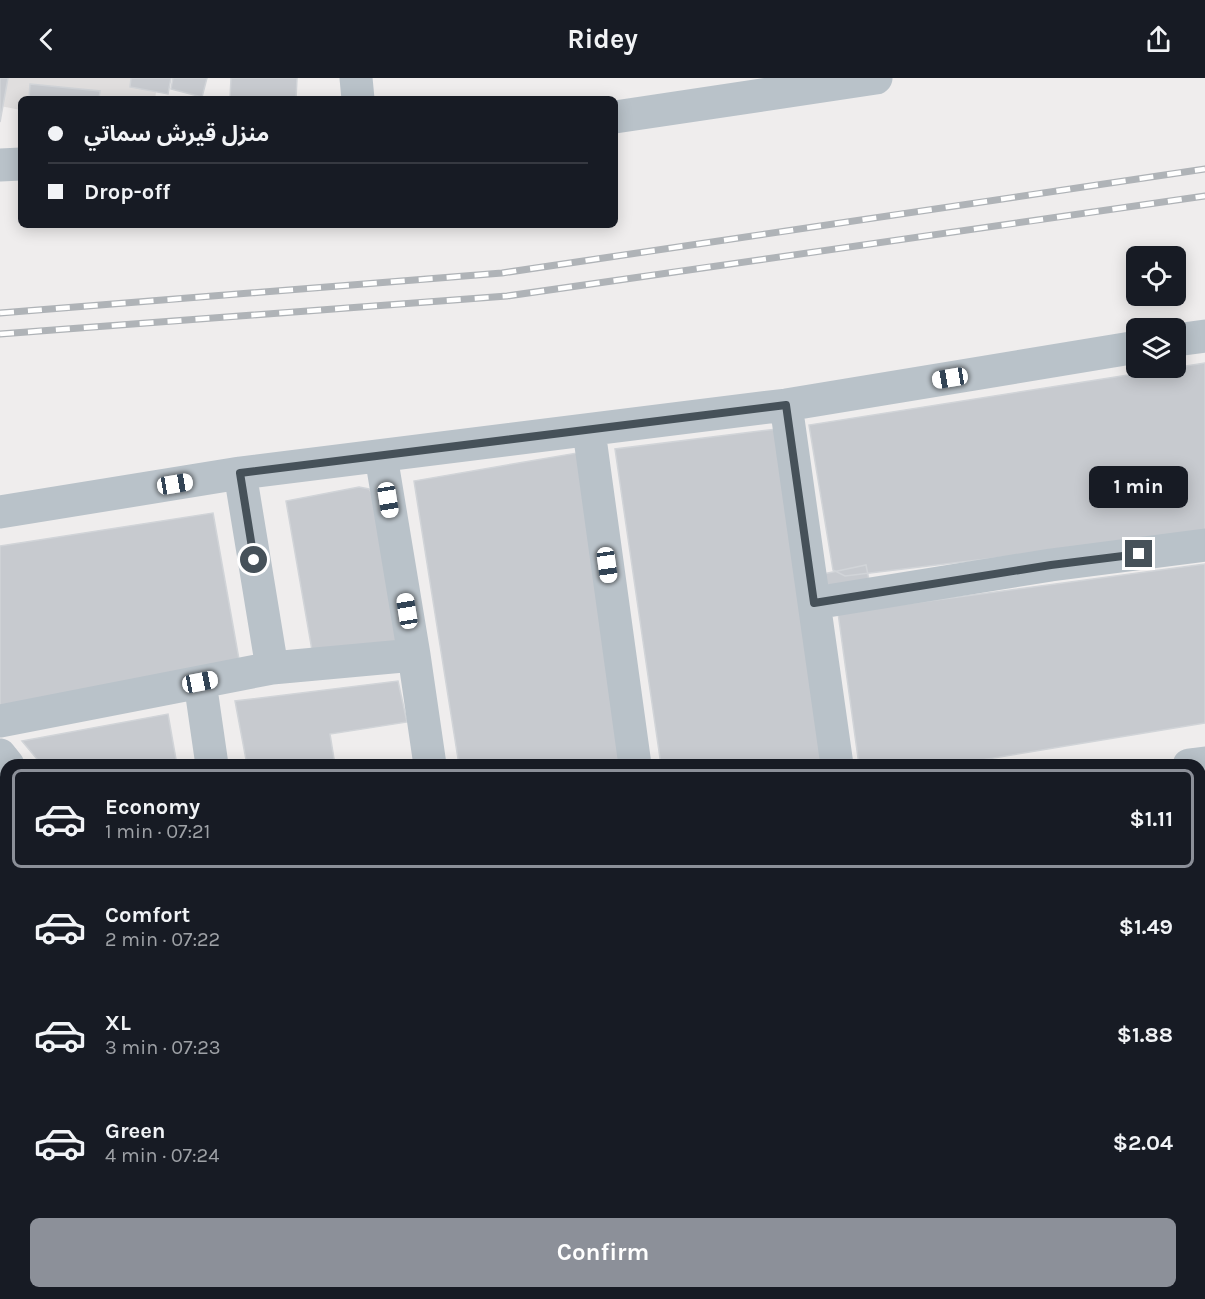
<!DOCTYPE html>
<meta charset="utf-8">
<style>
body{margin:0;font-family:Karla,"Noto Sans Arabic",sans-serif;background:#20242c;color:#f1f3f6;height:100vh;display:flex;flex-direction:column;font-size:22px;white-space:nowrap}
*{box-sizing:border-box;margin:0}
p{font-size:20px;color:#9ea1a6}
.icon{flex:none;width:33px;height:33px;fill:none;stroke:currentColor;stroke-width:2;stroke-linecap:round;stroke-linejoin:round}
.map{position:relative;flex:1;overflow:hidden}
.side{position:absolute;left:0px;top:681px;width:1206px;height:540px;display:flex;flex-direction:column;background:#171b24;border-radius:18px 18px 0 0;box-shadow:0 3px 15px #0003}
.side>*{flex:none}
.banner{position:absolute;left:18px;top:18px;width:600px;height:132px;border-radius:9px;box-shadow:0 3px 15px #0003;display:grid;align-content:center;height:132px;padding:0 30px;background:#171b24}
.controls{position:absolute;left:1126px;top:168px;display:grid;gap:12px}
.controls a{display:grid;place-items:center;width:60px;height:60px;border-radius:9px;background:#171b24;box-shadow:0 3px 15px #0003;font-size:30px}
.end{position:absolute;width:27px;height:27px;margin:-14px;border:8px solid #465159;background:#fff;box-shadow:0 0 0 3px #fff}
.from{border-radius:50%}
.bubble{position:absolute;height:42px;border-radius:9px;background:#171b24;box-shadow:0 3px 15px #0003;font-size:20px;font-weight:700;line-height:42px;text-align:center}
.car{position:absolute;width:18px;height:36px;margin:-18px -9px;border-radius:8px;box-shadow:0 0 4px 2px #0007;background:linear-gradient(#fff 24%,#345 0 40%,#fff 0 76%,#345 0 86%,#fff 0)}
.banner b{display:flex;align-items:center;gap:21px;height:57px;font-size:22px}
.banner b+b{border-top:2px solid #363941}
.banner i{width:15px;height:15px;background:#f1f3f6}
ul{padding:10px 0 0;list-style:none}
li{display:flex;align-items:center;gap:18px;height:99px;margin:0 12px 9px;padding:0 18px;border:3px solid transparent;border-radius:9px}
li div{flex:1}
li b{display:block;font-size:22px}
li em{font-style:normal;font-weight:700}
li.selected{border-color:#8c9099}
li>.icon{width:54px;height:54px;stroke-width:1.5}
.action{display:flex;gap:12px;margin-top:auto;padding:12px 30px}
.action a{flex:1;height:69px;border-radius:9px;background:#8c9099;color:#fff;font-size:24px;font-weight:700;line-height:69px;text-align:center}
header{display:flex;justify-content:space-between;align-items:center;height:78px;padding:0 30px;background:#171b24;font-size:27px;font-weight:700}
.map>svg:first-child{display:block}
</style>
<header><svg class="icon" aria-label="back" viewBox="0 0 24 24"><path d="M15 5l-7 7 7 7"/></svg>Ridey<svg class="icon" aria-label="share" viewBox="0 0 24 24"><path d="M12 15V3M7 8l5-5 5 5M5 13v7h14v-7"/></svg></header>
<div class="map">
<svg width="1205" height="1221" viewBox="0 0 1205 1221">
<rect width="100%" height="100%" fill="#efeded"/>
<path fill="#e0dede" d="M0 0H158L155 21H21V32L0 28Z"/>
<path fill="#bdebcb" d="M0 924 6 927V1176L0 1174Z"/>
<path fill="#c7cacf" stroke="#d1d4d8" stroke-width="1.5" d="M0 0H8L0 44Z
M131 0H171L168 16 130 9Z
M173 0H207L202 19 171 11Z
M231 0H297L296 21H230Z
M30 6 100 13 99 21H29Z
M1205 285V455L845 498 833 492 809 347Z
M777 351 822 687H661L615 371Z
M577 375 623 687H459L414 403Z
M359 409 369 411 375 420 398 567 313 578 286 423Z
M213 435 240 587 0 629V468Z
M1205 486V645L951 687H859L838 535Z
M866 487 874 527 809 499Z
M398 603 407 644 330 656 335 687H247L235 623Z
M168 636 177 687H42L22 663Z
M1200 834H1205V995H1200Z
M1200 1055H1205V1221H1172V1215H1200Z
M468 1215H551L544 1221H473Z
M628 1215H681L686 1221H621Z
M743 1215H897L889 1221H747Z"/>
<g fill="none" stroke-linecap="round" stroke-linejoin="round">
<path stroke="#b9c2c9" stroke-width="33" d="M356 0 358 21
M615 39 876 0
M0 87 21 86
M1176 262 1205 258
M786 327 837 687
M589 353 635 687
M381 378 414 577 430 687
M0 434 240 395 786 327 1137 269
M815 525 1051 487 1205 467
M272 590 414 577
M200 604 212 687
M0 643 272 590 240 395
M0 677 8 687
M1189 687 1205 685
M1200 812H1205
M1200 1028 1205 1029
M426 1215 431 1221
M705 1215 710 1221
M578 1221 586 1215
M1132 1221 1133 1215"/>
<g stroke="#afb3b7" stroke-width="7">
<path id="rail" d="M0 235 502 195 1205 91
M0 256 507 218 1205 118"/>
</g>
<use href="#rail" stroke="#fff" stroke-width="4.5" stroke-dasharray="14" stroke-linecap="butt"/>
</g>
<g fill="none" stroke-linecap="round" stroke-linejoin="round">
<path stroke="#465159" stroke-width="8" d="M254 482 240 395 786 327 814 525 1051 487 1139 476"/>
</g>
</svg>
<div class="controls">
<a><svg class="icon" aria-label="locate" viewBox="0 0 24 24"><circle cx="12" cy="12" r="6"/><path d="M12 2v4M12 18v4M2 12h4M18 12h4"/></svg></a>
<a><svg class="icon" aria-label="layers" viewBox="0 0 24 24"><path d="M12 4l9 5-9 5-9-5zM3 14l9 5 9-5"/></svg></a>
</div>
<i class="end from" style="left:254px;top:482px"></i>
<i class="end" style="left:1139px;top:476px"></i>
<div class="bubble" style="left:1089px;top:388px;width:99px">1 min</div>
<i class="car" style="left:950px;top:300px;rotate:261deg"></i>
<i class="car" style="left:175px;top:406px;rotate:81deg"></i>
<i class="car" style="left:388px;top:422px;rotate:171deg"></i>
<i class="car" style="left:607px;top:487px;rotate:172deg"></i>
<i class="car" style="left:407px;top:533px;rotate:351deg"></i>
<i class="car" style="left:200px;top:604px;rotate:79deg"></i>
<div class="banner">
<b><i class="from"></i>منزل قيرش سماتي</b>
<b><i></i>Drop-off</b>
</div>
<section class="side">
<ul>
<li class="selected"><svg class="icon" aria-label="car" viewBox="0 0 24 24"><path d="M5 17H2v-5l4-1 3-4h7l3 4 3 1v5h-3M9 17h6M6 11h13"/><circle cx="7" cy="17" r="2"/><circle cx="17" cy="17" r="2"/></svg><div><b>Economy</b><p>1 min · 07:21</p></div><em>$1.11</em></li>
<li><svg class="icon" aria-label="car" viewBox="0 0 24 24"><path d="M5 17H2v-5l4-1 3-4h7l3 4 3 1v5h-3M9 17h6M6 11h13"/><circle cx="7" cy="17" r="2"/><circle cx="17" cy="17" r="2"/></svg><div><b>Comfort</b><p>2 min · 07:22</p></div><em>$1.49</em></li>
<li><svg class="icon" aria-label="car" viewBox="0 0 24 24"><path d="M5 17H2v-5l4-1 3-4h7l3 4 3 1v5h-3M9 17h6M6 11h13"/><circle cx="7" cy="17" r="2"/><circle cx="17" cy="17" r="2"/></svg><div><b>XL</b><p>3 min · 07:23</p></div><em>$1.88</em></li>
<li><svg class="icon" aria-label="car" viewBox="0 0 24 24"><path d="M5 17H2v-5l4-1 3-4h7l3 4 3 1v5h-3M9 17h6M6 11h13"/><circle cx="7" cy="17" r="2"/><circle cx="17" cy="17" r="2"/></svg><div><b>Green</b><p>4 min · 07:24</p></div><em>$2.04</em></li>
</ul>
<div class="action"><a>Confirm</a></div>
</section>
</div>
